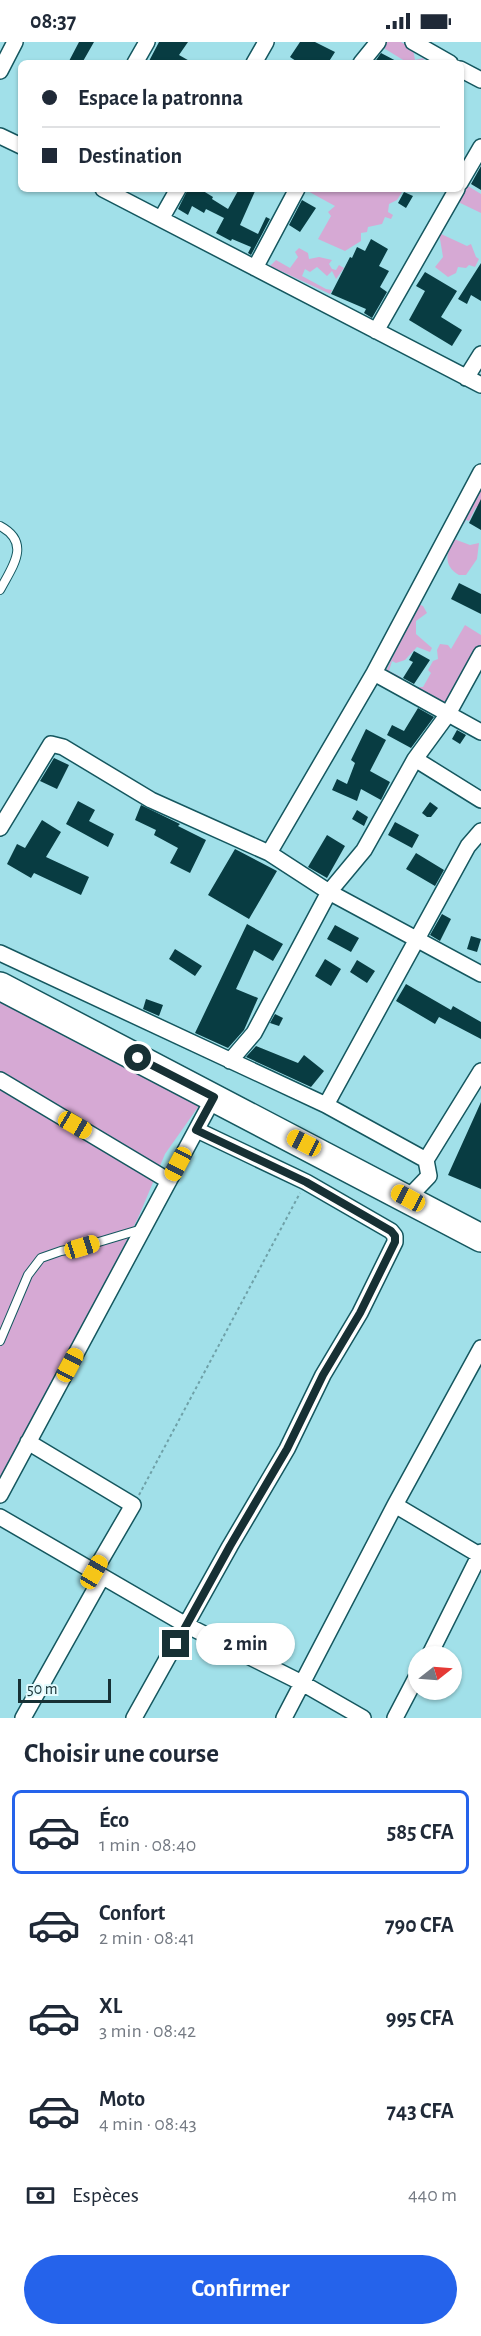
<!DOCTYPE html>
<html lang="fr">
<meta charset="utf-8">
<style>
body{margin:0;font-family:"Alegreya Sans",sans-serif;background:#f6f6f7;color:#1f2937;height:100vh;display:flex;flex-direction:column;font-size:22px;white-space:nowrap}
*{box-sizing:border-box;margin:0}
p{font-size:20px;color:#747a83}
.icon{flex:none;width:33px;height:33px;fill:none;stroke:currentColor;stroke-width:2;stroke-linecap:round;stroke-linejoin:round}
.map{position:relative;height:1676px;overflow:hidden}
.details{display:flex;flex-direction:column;background:#fff;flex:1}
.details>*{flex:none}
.banner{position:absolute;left:18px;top:18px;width:446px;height:132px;border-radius:9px;box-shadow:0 2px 4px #0004;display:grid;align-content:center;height:132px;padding:0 24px;background:#fff}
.needle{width:39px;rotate:73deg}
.tools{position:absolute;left:408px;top:1604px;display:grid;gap:12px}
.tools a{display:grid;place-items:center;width:54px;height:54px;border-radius:50%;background:#fff;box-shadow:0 2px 4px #0004;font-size:30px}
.scale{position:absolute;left:18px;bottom:15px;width:93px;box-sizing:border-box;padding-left:6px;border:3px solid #173034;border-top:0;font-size:16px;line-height:21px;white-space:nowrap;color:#173034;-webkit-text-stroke:4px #e1fafd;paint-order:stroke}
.end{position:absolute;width:27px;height:27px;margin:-14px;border:8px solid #173034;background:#fff;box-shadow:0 0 0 3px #fff}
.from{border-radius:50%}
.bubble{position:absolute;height:42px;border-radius:21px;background:#fff;box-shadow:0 2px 4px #0004;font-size:20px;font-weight:700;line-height:42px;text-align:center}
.car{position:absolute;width:18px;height:36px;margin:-18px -9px;border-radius:8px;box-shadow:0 0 4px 2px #0007;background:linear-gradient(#f5c518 24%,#345 0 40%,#f5c518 0 76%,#345 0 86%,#f5c518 0)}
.banner b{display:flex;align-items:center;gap:21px;height:57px;font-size:22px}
.banner b+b{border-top:2px solid #e0e1e3}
.banner i{width:15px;height:15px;background:#1f2937}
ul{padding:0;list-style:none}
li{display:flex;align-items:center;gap:18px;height:84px;margin:0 12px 9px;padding:0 12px;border:3px solid transparent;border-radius:9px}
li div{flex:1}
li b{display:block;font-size:22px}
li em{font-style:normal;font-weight:700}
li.current{border-color:#2563eb}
li>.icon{width:54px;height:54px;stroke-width:1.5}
h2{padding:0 24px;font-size:27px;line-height:72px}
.pay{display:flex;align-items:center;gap:15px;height:66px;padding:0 24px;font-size:22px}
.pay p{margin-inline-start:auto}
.action{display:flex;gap:12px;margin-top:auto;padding:12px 24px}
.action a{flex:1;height:69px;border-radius:36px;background:#2563eb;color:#fff;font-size:24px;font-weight:700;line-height:69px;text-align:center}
.status{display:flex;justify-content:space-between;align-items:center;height:42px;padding:0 30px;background:#fff;direction:ltr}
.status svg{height:16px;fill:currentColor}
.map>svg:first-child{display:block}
</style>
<div class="status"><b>08:37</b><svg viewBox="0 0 49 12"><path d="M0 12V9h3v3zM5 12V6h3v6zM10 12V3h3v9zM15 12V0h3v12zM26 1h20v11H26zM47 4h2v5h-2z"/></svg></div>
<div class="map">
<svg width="481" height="1676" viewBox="0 0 481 1676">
<rect width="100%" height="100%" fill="#a1e0e9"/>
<path fill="#d6a9d4" d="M386 0H401L413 7 415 18 424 16 422 21H408L382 5Z
M463 141 481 152V171L454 158Z
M304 147H404L397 158 389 162 388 170 393 173 391 177 385 175 382 182 368 185 367 190 361 191V199L345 209 318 197 331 174 328 170 335 164Z
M439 191 467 204 471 202 476 215 479 217 475 225 469 223 466 226 458 225 456 231 448 235 435 225 443 215Z
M299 206 308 211 309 217 319 215 332 218 329 222 332 227 336 228 339 223 344 226 336 237 332 229 327 234 317 225 310 230 305 227 302 234 326 247 332 248 330 252 270 224 276 218 290 226 298 215 295 210Z
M481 441V467L476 465 469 479 466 478 464 482 462 481Z
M454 497 470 503 479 501 477 517 466 533H459C443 523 446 512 454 497Z
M418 562 423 564 427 571 416 579V592L432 606 430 610 417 605 405 618 396 621 392 619 389 629 401 635 400 638 385 631Z
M465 583 481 593V610L446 668 418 652V645H423L431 631 428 628 433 619 438 617 437 608 440 602 448 603 451 607Z
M0 958 203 1058 165 1112 138 1176 0 1448Z"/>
<path fill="#083c42" d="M79 0H94L82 21H68Z
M159 0H188L179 13 193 21H148Z
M300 0H315L335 10 328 21H299L290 15Z
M381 11 400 21H374Z
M481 124V148L471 142Z
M188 147H200L213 155 212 157 228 167 239 147H256L240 183 258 192 266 175 270 177 251 213 248 211 251 205 232 197 231 199 216 191 224 176 206 167 204 171 192 164 188 173 178 167Z
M404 150 413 154 406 166 398 161Z
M302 158 316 166 300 190 289 183Z
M371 197 388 207 379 224 389 229 380 245 387 250 372 276 364 271 366 267 331 252 350 215 352 216 357 205 365 209Z
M481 221V259L471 253 467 262 458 257Z
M425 230 457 249 441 275 462 288 452 304 409 278 425 249 416 244Z
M481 457V488L469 481Z
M459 541 481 552V572L451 557Z
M414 609 430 618 414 642 403 636 413 620 409 618Z
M418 666 434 675 411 706 387 693 392 683 404 689Z
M366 687 386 698 370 729 390 740 381 758 361 747 357 759 332 748 337 737 347 742 355 721 351 718Z
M457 688 466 693 460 702 452 697Z
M54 716 69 723 57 747 40 739Z
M78 759 95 768 89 779 114 792 108 805 66 782Z
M430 760 438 766 431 775H427L422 771Z
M141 763 180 782 178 784 206 798 190 831 170 821 178 806 154 793 156 788 135 778Z
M357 768 368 775 364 784 352 777Z
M42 778 61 790 46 815 89 835 81 853 34 831 31 836 7 822 17 802 25 806Z
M395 780 419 793 412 806 388 793Z
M327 793 345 804 327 836 308 825Z
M235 807 277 829 249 877 208 853Z
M416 811 444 828 435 844 406 827Z
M442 872 451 877 440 899 430 893Z
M247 882 283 902 273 919 254 908 236 947 258 956 244 988 228 1006 195 991Z
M335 883 359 896 351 910 327 897Z
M471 894 481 897 477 910 467 907Z
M175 907 202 924 195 934 169 917Z
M325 917 341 927 331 944 315 934Z
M357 918 375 929 367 941 350 930Z
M406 942 451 968 453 964 481 980V997L439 975 435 982 396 959Z
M146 957 163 963 159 974 143 967Z
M275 972 283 976 279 984 270 981Z
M256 1004 298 1021 304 1013 324 1029 311 1045 246 1015Z
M481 1060V1147L448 1133Z"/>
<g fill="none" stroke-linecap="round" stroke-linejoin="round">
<g stroke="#15575f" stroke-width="10">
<path id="lane" d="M0 484C32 501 12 525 0 548
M0 1299 28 1233 41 1216 61 1209 82 1205 142 1187"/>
</g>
<g stroke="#15575f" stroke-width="18">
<path id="street" d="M413 0 450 21
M135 21 147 0
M254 21 266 0
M361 21 378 0
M460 27 481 38
M0 29 15 0
M0 94 21 104
M460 141 481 105
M103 147 481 343
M161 177 178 147
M255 226 297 147
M376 289 457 147
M466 336 481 312
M374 631 481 690
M415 717 481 758
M0 786 51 702 63 705 151 758 269 811 329 850 481 932
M269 811 374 631 481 430
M0 911 326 1063 426 1118
M230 1019 254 991 329 850 364 808 415 717 448 672 481 612
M0 1038 169 1139
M326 1063 468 804 481 789
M408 1156 429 1134 426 1118 481 1029
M28 1400 133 1463 94 1530
M0 1453 214 1055
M395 1463 481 1514
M0 1475 186 1583 302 1641 363 1676
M429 1614 481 1510
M23 1676 102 1535
M134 1676 230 1504 287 1407 323 1333 360 1271 395 1200V1194L391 1189 306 1140 197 1088
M284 1676 395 1463 481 1306
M395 1676 418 1632"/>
</g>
<g stroke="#15575f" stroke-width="30">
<path id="highway" d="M0 944 481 1196"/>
</g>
<path stroke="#6fa1a8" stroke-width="2" stroke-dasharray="3 3" stroke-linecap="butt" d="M139 1453 300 1151"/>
<use href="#lane" stroke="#fff" stroke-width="8"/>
<use href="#street" stroke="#fff" stroke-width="15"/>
<use href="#highway" stroke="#fff" stroke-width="27"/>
</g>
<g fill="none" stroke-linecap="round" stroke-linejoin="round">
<path stroke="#173034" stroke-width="8" d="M138 1016 214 1055 196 1088 306 1140 391 1189 395 1194V1200L360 1271 323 1333 287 1407 230 1504 176 1602"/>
</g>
</svg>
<div class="tools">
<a><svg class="needle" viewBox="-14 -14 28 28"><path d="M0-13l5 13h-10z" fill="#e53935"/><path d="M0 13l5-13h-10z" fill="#747a83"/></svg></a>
</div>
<div class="scale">50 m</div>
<i class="end from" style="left:138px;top:1016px"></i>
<i class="end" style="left:176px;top:1602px"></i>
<div class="bubble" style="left:196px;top:1581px;width:99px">2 min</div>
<i class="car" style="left:75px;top:1083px;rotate:120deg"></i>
<i class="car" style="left:304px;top:1101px;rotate:297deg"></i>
<i class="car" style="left:178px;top:1122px;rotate:208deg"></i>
<i class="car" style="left:408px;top:1156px;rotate:298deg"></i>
<i class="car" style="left:82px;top:1205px;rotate:73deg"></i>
<i class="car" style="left:70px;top:1323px;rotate:28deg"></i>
<i class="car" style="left:94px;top:1530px;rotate:30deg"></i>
<div class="banner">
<b><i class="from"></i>Espace la patronna</b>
<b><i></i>Destination</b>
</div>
</div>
<section class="details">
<h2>Choisir une course</h2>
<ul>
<li class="current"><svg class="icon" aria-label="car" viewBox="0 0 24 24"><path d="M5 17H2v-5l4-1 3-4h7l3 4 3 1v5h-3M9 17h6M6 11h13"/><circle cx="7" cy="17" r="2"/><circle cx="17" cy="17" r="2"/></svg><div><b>Éco</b><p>1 min · 08:40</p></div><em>585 CFA</em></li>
<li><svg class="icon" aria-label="car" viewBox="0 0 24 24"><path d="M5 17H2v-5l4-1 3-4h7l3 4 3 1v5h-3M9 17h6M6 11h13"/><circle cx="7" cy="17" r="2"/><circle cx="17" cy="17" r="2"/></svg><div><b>Confort</b><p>2 min · 08:41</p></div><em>790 CFA</em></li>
<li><svg class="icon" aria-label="car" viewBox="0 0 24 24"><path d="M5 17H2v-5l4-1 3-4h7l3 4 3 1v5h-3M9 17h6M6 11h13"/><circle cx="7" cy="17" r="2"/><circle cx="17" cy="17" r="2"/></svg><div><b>XL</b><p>3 min · 08:42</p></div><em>995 CFA</em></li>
<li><svg class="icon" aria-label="car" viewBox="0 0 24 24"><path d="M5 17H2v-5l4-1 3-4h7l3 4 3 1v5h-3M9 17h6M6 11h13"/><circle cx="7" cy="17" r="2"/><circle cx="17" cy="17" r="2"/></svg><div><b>Moto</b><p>4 min · 08:43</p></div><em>743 CFA</em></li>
</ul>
<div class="pay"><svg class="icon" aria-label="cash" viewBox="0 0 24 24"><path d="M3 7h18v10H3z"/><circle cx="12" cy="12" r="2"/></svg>Espèces<p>440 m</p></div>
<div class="action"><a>Confirmer</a></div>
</section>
